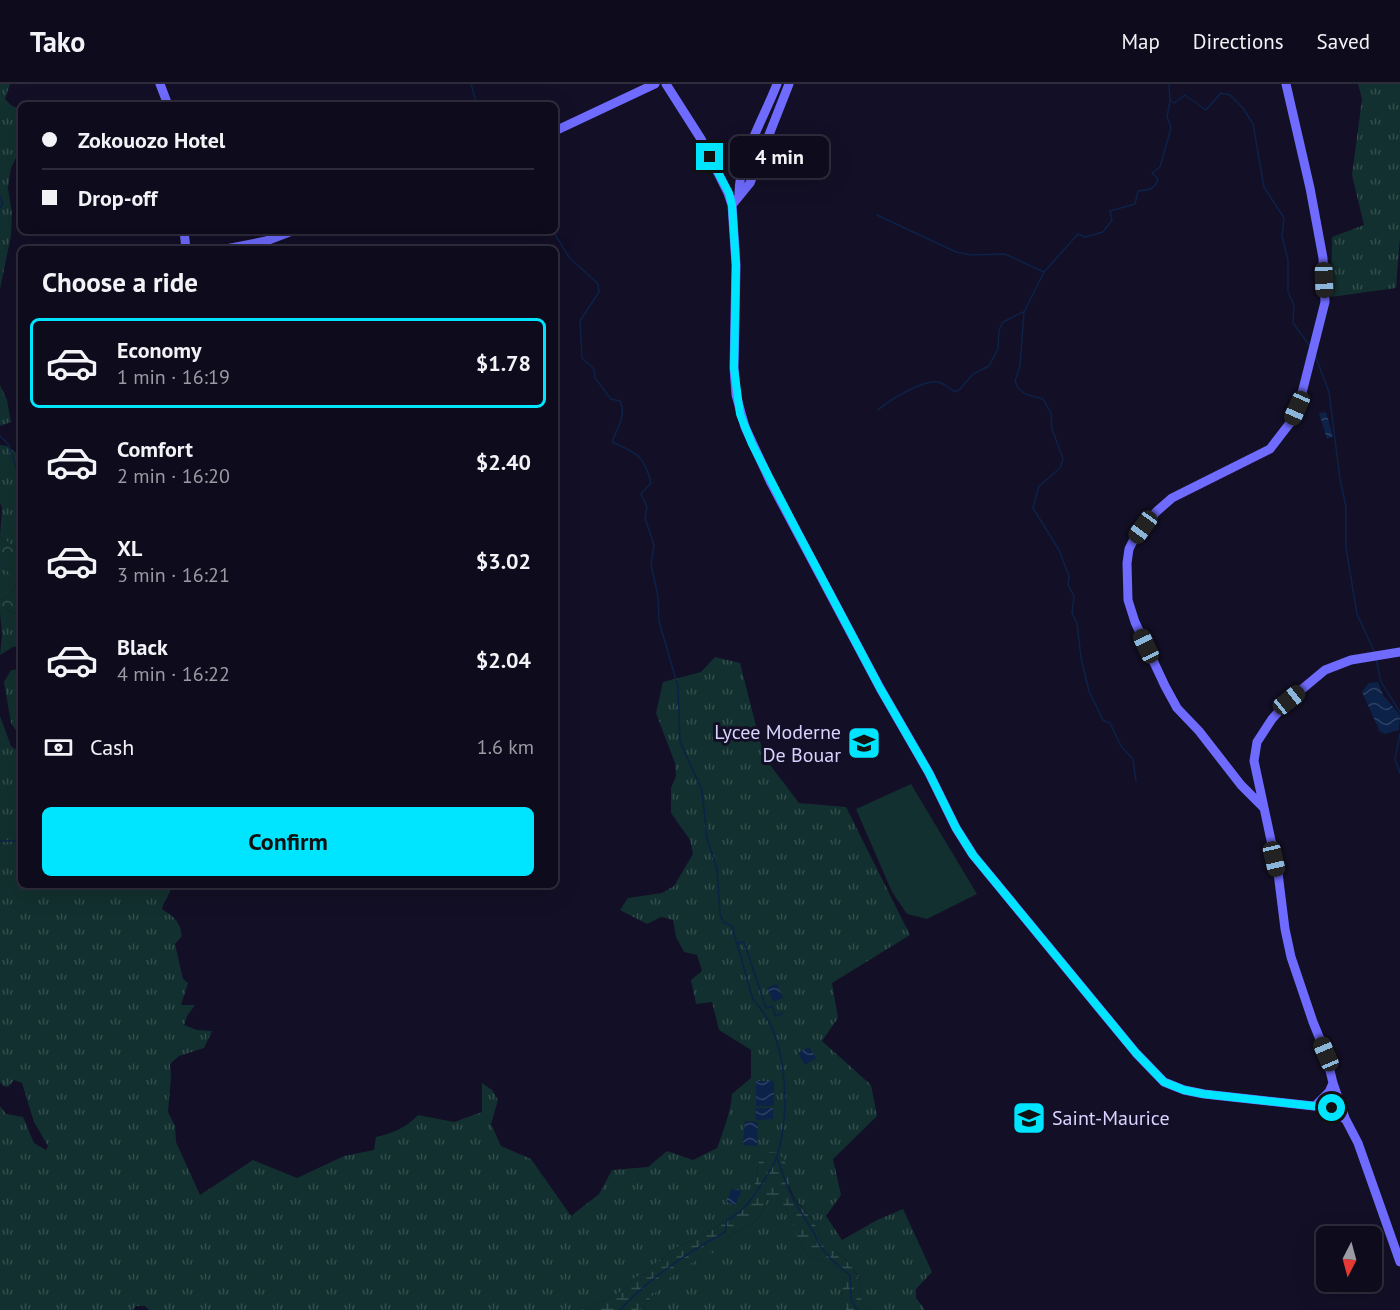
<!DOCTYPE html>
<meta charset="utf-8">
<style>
body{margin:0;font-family:"PT Sans",sans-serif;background:#1c1929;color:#f1f3f6;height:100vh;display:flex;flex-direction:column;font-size:22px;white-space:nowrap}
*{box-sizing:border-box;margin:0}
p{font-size:20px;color:#9b9ba3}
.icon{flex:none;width:33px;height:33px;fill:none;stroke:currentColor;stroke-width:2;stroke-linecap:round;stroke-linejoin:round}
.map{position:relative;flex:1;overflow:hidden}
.side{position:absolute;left:18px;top:162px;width:540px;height:642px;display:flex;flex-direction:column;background:#0e0b1c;border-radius:9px;box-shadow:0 6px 24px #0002,0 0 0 2px #2e2b3b}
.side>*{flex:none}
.banner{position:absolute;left:18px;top:18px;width:540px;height:132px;border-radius:9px;box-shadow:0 6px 24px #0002,0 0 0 2px #2e2b3b;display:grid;align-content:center;height:132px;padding:0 24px;background:#0e0b1c}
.needle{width:39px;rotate:186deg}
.fabs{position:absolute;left:1316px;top:1142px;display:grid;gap:12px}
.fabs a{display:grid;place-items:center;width:66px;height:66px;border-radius:9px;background:#0e0b1c;box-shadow:0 6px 24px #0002,0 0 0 2px #2e2b3b;font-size:30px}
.end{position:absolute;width:27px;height:27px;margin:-14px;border:8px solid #00e5ff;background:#111;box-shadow:0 0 0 3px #111}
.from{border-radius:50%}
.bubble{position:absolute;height:42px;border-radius:9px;background:#0e0b1c;box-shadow:0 6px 24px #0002,0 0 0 2px #2e2b3b;font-size:20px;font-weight:700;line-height:42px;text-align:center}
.car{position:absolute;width:18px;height:36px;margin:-18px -9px;border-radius:8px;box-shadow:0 0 4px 2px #0007;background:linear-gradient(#222 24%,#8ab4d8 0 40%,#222 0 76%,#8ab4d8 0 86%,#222 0)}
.banner b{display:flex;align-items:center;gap:21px;height:57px;font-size:22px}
.banner b+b{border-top:2px solid #2e2b3b}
.banner i{width:15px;height:15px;background:#f1f3f6}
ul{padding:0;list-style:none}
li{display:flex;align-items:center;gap:18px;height:90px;margin:0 12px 9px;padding:0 12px;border:3px solid transparent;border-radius:9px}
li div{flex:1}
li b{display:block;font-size:22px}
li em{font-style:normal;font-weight:700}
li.selected{border-color:#00e5ff}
li>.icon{width:54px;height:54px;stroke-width:1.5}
h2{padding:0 24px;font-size:27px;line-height:72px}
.pay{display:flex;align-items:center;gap:15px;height:66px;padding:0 24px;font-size:22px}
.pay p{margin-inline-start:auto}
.cta{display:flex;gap:12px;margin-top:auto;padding:12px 24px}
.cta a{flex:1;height:69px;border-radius:9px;background:#00e5ff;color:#111;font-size:24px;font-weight:700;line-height:69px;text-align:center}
header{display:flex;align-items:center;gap:36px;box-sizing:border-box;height:84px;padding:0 30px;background:#0e0b1c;border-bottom:2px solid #2e2b3b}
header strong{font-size:28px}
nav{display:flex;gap:33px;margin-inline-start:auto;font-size:21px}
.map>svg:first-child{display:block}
</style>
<header>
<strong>Tako</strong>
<nav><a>Map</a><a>Directions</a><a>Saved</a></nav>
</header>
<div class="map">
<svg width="1400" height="1226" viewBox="0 0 1400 1226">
<defs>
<pattern id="grass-tufts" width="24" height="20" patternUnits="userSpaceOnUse" patternTransform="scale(1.5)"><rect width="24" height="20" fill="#12302f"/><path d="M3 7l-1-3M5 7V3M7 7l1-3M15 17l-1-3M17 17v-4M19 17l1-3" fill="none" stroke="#344d4e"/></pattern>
<pattern id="forest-crowns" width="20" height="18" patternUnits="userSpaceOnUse" patternTransform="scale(1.5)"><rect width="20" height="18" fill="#12302f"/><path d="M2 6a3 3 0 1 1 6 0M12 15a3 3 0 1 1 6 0" fill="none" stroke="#344d4e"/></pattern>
<pattern id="wetland-marsh" width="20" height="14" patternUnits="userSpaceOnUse" patternTransform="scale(1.5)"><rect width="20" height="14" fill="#12302f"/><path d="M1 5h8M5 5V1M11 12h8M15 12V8" fill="none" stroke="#344d4e"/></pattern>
<pattern id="water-waves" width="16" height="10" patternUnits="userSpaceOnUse" patternTransform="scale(1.5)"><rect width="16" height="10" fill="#0c2248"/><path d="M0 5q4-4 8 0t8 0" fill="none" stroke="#2f4163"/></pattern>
</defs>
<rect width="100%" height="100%" fill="#130f26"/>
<path fill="url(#grass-tufts)" d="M0 0H10L5 15 12 22 21 25V64L11 84 8 104 12 129 11 152 0 205Z
M1358 0H1400V153L1396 204 1331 213 1332 153 1364 141 1352 91 1362 15Z
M0 301 7 316 11 338 0 342Z
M0 361 7 362 21 372V465H17L0 452 2 424 0 419Z
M0 479 17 497C14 507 10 512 0 516Z
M8 526 16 530 21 548V562L13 563 0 571 2 551 0 529Z
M715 573 740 579 764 673 799 719 846 723 910 851 832 899 838 934 822 957 871 1001 877 1032 833 1075 841 1111 826 1132 842 1156 877 1136 903 1125 932 1188 916 1205V1214L925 1226H866C858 1213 863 1206 858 1193 852 1177 834 1166 820 1156 816 1125 784 1119 789 1088L759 1076 754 1104 731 1133 700 1153 675 1164 662 1176 651 1182 646 1190C629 1194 633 1199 622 1207 610 1215 594 1220 581 1226H149L145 1222H136L133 1226H0V1022L6 1030 23 1033 34 1059 46 1066 48 1062 34 1038 22 999 14 996 8 1003 3 1002 0 998V632L11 662 21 669V801H171C171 811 164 816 162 825 174 833 180 837 182 852L175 860 183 895 188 899 181 921H195L187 932 184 941 197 946 212 947 204 964 179 972 170 980 171 993 168 1028 175 1042 176 1058 200 1111 253 1076 297 1094 344 1072 374 1066 376 1053C393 1049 406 1044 418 1031L454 1038 482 1028V999L492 1006 498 1016 491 1040 501 1062 531 1075 571 1132 599 1110 612 1086 648 1083 667 1067 693 1076 717 1064C723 1048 731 1027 732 1010L751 994V966L719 946 712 918 696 920 691 896 702 887 697 871 684 868 676 853 673 836 661 833 647 840 620 826 628 814 662 809 674 802 693 770 690 756 671 729V704L676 692 675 679 656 629 663 598 701 588Z
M21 585V654L11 639 4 598 11 586Z
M773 1112H777L786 1124 798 1155 807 1171 833 1181 845 1190 841 1213 846 1226H637L642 1224 666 1196 685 1182 714 1168 731 1151 754 1138 761 1131 768 1114Z"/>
<path fill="url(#forest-crowns)" d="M0 452 17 465H21V548L16 530 8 526 0 529V516C10 512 14 507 17 497L0 479Z"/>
<path fill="url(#wetland-marsh)" d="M770 1068 779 1069C783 1076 789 1082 789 1090 789 1097 788 1102 791 1109 801 1127 817 1133 820 1156 834 1166 852 1177 858 1194 863 1206 858 1213 866 1226H846L841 1213 845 1190 833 1181 807 1171 798 1155 786 1124 777 1112 768 1114 761 1131 754 1138 731 1151 715 1168 685 1182 666 1196 642 1224 637 1226H581C594 1220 610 1215 622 1207 633 1199 629 1194 646 1190L651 1182 662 1176 675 1164 700 1153 731 1133 754 1104 759 1076Z"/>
<path fill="#12302f" d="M911 700 977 810 927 835 907 830 892 808 856 725Z"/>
<path fill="url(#water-waves)" d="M1326 328 1333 352 1327 355 1319 329Z
M1378 598 1383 611 1400 631 1399 646 1385 650 1380 648 1362 608 1369 599Z
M777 900 783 914 773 918 767 904Z
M809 963 816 974 805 981 798 969Z
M756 997H774V1022H756Z
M756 1024H773V1035L756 1036Z
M745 1037 758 1038 757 1062 743 1061Z
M731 1105 742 1106 735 1121 727 1118Z"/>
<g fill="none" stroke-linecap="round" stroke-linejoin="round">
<path stroke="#0c2248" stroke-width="1.5" d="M471 0 477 21
M1171 17 1174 19 1185 11 1206 26 1221 9 1230 11 1243 24 1253 40 1264 103 1284 134 1282 152 1288 176V208L1294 221 1293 239 1310 262
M0 112 3 120 0 124
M877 131 956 168 971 171 1005 170 1044 188
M553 147 569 173 598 200 599 208 580 237 582 274 594 285 595 294 611 315 620 317C627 331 617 344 612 358 637 369 644 371 651 399L641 410 647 423 645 434 654 461 651 481 658 512 659 537 678 603 680 658 702 706 707 754 717 785 720 830 723 838 732 842 753 916C788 949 791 1029 777 1072 772 1085 764 1097 756 1108 748 1120 740 1130 727 1136L725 1148C687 1169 649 1194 620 1226
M1315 271 1329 308 1340 395 1346 423V464L1357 530 1374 567
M878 326C888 317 924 295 938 298 944 299 950 305 955 308L960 305 973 290 989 282 998 265 999 246 1003 238 1023 228
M0 352 9 361 21 399
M21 440V442
M1376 574 1381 598 1400 628
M1400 650 1395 675 1400 689
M1136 697 1133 675 1121 662 1110 639 1103 636 1089 607 1081 574 1077 539 1072 529 1074 512 1068 501 1069 492 1059 466 1033 424 1039 402 1060 384 1063 375 1052 345 1051 329 1043 315 1025 310 1018 304 1015 297 1020 282 1024 228 1044 188 1078 150 1085 153 1103 148 1112 136 1110 127 1135 120 1138 107C1148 106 1155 106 1158 95L1152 89 1160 83 1171 44 1167 33 1170 17 1169 0
M0 757H21
M736 859 744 858 766 924 772 922 776 932 783 929
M777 1074 791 1112 814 1149 819 1161 832 1176 850 1191 851 1215 857 1226"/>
<path stroke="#6f6bff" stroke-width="9" d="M160 0 168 21
M666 0 701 55 728 109 732 121 736 181 734 284 736 311 745 343 771 399 880 604 929 689 956 744 973 771 1136 969 1164 998 1184 1006 1204 1010 1332 1024 1346 1036 1358 1059 1400 1178
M555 47 655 0
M739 112C738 76 764 34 777 0
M732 121 750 99 789 0
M184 147 186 165
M226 165 266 157 292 147
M1263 723 1241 701 1199 647 1177 624 1165 602 1135 538 1128 516 1127 479 1129 465 1133 457 1156 428 1172 414 1270 365 1290 339 1302 309 1325 218 1323 174 1310 104 1286 0
M1315 1022 1329 1008 1333 999
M1345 1034 1333 999 1326 970 1313 938 1291 873 1285 845 1278 789 1254 677 1257 658 1272 635 1289 616 1325 586 1351 576 1400 568"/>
</g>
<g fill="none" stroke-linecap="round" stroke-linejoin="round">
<path stroke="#00e5ff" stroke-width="8" d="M710 73 729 109 732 121 736 181 734 284 740 330 752 360 797 447 880 604 929 689 956 744 973 771 1136 969 1164 998 1184 1006 1204 1010 1332 1024"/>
</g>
<defs>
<g id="school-square" transform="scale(1.725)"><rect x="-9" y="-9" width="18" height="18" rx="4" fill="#00e5ff" stroke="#130f26"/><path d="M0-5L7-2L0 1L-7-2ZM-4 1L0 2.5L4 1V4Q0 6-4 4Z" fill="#111"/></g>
</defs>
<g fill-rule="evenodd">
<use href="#school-square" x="864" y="659"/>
<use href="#school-square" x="1029" y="1034"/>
</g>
<g text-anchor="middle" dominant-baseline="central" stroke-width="6" stroke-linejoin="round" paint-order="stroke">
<g font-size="20" fill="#d9d4ff" stroke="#130f26" text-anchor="end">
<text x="841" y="648">Lycee Moderne<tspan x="841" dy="23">De Bouar</tspan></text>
<text x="1052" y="1034" text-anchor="start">Saint-Maurice</text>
</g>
</g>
</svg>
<div class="fabs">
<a><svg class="needle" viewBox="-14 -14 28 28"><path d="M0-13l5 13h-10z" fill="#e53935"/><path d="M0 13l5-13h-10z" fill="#9b9ba3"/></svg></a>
</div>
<i class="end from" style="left:1332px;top:1024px"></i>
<i class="end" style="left:710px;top:73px"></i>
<div class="bubble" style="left:730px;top:52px;width:99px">4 min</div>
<i class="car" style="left:1324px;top:196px;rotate:178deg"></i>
<i class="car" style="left:1297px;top:324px;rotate:204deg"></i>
<i class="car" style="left:1143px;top:443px;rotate:216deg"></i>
<i class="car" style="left:1146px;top:562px;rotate:335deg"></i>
<i class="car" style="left:1289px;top:616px;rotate:51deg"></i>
<i class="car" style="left:1274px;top:775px;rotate:167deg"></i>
<i class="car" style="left:1326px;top:970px;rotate:337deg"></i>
<div class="banner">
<b><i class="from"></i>Zokouozo Hotel</b>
<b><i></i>Drop-off</b>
</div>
<section class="side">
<h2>Choose a ride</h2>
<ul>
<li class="selected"><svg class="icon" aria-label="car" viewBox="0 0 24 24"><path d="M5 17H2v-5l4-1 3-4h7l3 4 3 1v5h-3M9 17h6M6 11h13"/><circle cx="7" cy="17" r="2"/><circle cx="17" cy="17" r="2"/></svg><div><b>Economy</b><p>1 min · 16:19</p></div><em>$1.78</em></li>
<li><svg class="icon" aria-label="car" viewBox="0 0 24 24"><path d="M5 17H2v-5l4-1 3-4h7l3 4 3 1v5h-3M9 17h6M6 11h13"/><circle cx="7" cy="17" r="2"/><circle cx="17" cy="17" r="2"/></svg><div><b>Comfort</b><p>2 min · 16:20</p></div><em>$2.40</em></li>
<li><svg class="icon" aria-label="car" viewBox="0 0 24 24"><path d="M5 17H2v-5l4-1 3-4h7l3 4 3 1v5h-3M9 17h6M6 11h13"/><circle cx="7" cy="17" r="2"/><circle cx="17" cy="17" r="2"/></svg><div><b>XL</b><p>3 min · 16:21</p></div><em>$3.02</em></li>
<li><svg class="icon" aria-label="car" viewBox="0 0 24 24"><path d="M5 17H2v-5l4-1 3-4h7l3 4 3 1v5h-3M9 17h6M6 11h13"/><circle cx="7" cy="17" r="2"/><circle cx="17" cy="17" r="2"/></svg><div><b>Black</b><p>4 min · 16:22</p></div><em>$2.04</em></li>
</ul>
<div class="pay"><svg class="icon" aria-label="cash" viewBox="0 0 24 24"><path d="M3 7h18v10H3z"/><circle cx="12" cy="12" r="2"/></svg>Cash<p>1.6 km</p></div>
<div class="cta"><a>Confirm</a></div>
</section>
</div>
